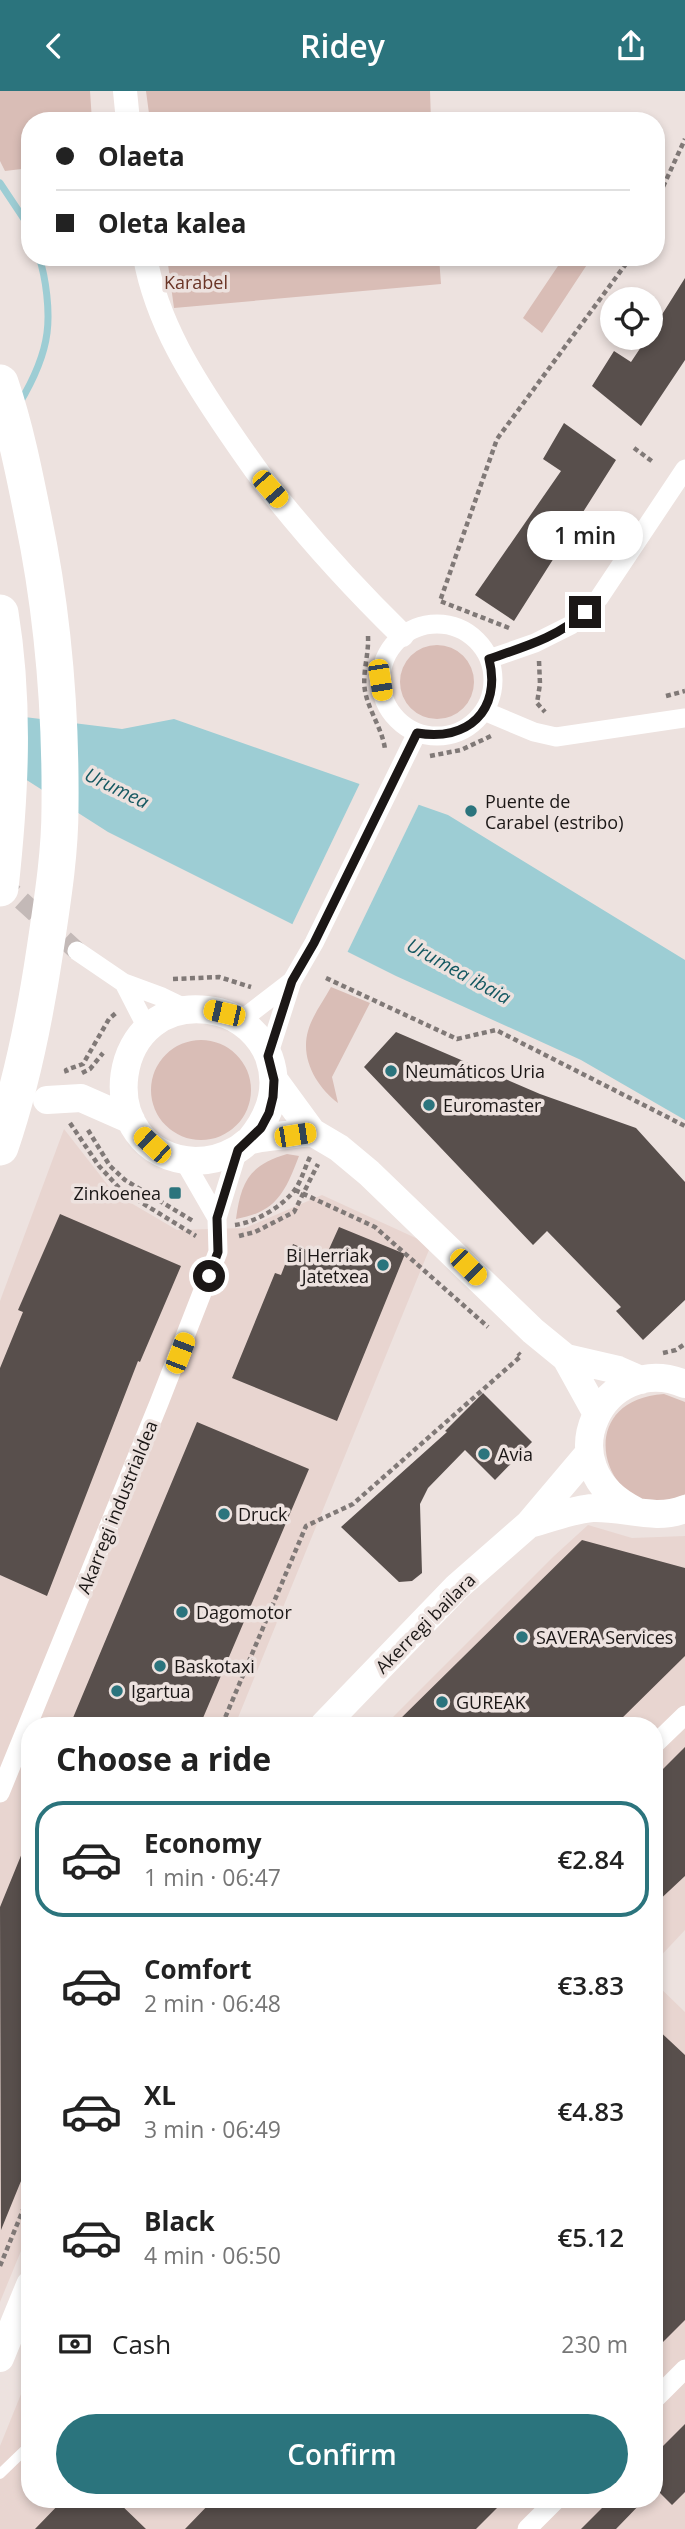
<!DOCTYPE html>
<meta charset="utf-8">
<style>
body{margin:0;font-family:"Open Sans",sans-serif;background:#f2f2f2;color:#222;height:100vh;display:flex;flex-direction:column;font-size:26px;white-space:nowrap}
*{box-sizing:border-box;margin:0}
p{font-size:23px;color:#767676}
.icon{flex:none;width:38px;height:38px;fill:none;stroke:currentColor;stroke-width:2;stroke-linecap:round;stroke-linejoin:round}
.map{position:relative;flex:1;overflow:hidden}
.details{position:absolute;left:21px;top:1626px;width:642px;height:791px;display:flex;flex-direction:column;background:#fff;border-radius:28px;box-shadow:0 4px 10px #0003}
.details>*{flex:none}
.guide{position:absolute;left:21px;top:21px;width:644px;height:154px;border-radius:28px;box-shadow:0 4px 10px #0003;display:grid;align-content:center;height:154px;padding:0 35px;background:#fff}
.tools{position:absolute;left:600px;top:196px;display:grid;gap:14px}
.tools a{display:grid;place-items:center;width:63px;height:63px;border-radius:50%;background:#fff;box-shadow:0 4px 10px #0003;font-size:35px}
.end{position:absolute;width:32px;height:32px;margin:-16px;border:9px solid #1b1716;background:#fff;box-shadow:0 0 0 4px #fff}
.from{border-radius:50%}
.bubble{position:absolute;height:49px;border-radius:24px;background:#fff;box-shadow:0 4px 10px #0003;font-size:23px;font-weight:600;line-height:49px;text-align:center}
.car{position:absolute;width:21px;height:42px;margin:-21px -10px;border-radius:9px;box-shadow:0 0 5px 2px #0007;background:linear-gradient(#f5c518 24%,#345 0 40%,#f5c518 0 76%,#345 0 86%,#f5c518 0)}
.guide b{display:flex;align-items:center;gap:24px;height:66px;font-size:26px}
.guide b+b{border-top:2px solid #e0e0e0}
.guide i{width:18px;height:18px;background:#222}
ul{padding:0;list-style:none}
li{display:flex;align-items:center;gap:21px;height:116px;margin:0 14px 10px;padding:0 21px;border:4px solid transparent;border-radius:28px}
li div{flex:1}
li b{display:block;font-size:26px}
li em{font-style:normal;font-weight:600}
li.current{border-color:#2b747d}
li>.icon{width:63px;height:63px;stroke-width:1.5}
h2{padding:0 35px;font-size:32px;line-height:84px}
.pay{display:flex;align-items:center;gap:18px;height:77px;padding:0 35px;font-size:26px}
.pay p{margin-inline-start:auto}
.primary-button{display:flex;gap:14px;margin-top:auto;padding:14px 35px}
.primary-button a{flex:1;height:80px;border-radius:42px;background:#2b747d;color:#fff;font-size:28px;font-weight:600;line-height:80px;text-align:center}
header{display:flex;justify-content:space-between;align-items:center;height:91px;padding:0 35px;background:#2b747d;color:#fff;font-size:32px;font-weight:600}
.map>svg:first-child{display:block}
</style>
<header><svg class="icon" aria-label="back" viewBox="0 0 24 24"><path d="M15 5l-7 7 7 7"/></svg>Ridey<svg class="icon" aria-label="share" viewBox="0 0 24 24"><path d="M12 15V3M7 8l5-5 5 5M5 13v7h14v-7"/></svg></header>
<div class="map">
<svg width="685" height="2438" viewBox="0 0 685 2438">
<rect width="100%" height="100%" fill="#ede2df"/>
<path fill="#e8d5d0" d="M64 1038 114 1102 177 1139 245 1137 322 1104 431 1154 235 1634H30V2138L0 2211V1210Z
M588 1434 632 1447 685 1445V1839L655 1871 654 1634H385L554 1465Z
M655 1892 685 1921V2438H0V2355L30 2281V2408H654Z"/>
<path fill="#d9bdb6" d="M0 0H90L92 30H30V77L5 80 0 70Z
M146 0H430L431 30H150Z
M167 166H439L441 193 174 217Z
M564 166H592L542 242 523 227Z
M400 591a37 37 0 1 1 74 0a37 37 0 1 1-74 0Z
M331 896 370 912 332 986 338 1012C317 996 300 968 308 940 312 925 324 909 331 896Z
M151 999a50 50 0 1 1 100 0a50 50 0 1 1-100 0Z
M287 1063 299 1065C285 1101 277 1121 236 1128 241 1091 249 1074 287 1063Z
M664 1303 685 1311V1403C611 1444 561 1310 664 1303Z"/>
<path fill="#9dcdd4" d="M0 623 122 638 174 628 448 724 685 869V1029L581 969 396 885 108 741 0 672Z"/>
<path fill="#ede2df" d="M361 690 420 711 346 864 291 836Z"/>
<g fill="none" stroke-linecap="round" stroke-linejoin="round">
<path stroke="#9dcdd4" stroke-width="7" d="M0 92 30 137
M19 313C31 293 44 266 47 242 50 220 46 187 39 166"/>
</g>
<path fill="#584f4c" d="M685 187V269L641 335 592 295 614 260 631 271 647 247H651V241Z
M564 332 616 369 514 530 475 504 561 380 543 368Z
M396 941 540 1003 636 1037 685 1091V1209L643 1249 616 1220 621 1216 547 1140 533 1154 364 976Z
M60 1123 181 1175 140 1271 138 1270 47 1505 0 1484V1277L23 1221 18 1219Z
M339 1136 405 1163 337 1330 232 1287 275 1182 281 1184 293 1153 325 1167Z
M483 1302 532 1351 495 1389 465 1359 428 1397 420 1413 422 1482 412 1490 399 1491 341 1436 447 1341 445 1340Z
M197 1331 309 1378 200 1634H70Z
M582 1449 685 1477V1565L615 1634H394Z
M685 1656V1785L654 1814V1687Z
M29 1745 30 2068 1 2139 0 1816Z
M654 1935 685 1964V2229L654 2260Z
M685 2333V2401L672 2414 654 2396V2364Z
M64 2408H115L146 2438H35Z
M214 2408H506L476 2438H185Z
M611 2408H645L616 2438H581Z"/>
<g fill="none" stroke-linecap="round" stroke-linejoin="round">
<path stroke="#c3b9b7" stroke-width="19" stroke-dasharray="19 10" stroke-linecap="butt" d="M0 790 77 860"/>
<path stroke="#807977" stroke-width="4.5" stroke-dasharray="5 3.5" stroke-linecap="butt" d="M656 111 685 48
M634 357 653 371
M509 537 440 510 497 348 631 166
M368 545C369 564 362 582 365 600 369 621 382 637 385 658
M539 570 540 593 537 612 545 621
M666 605 685 600
M430 665 461 659 491 645
M326 887 457 948 496 939 685 1035
M173 888 219 886 251 896
M67 982 66 979 83 973 109 928 116 922
M82 982 90 978 103 962
M70 1032 99 1075 121 1099 196 1145
M88 1039 110 1075 125 1089 193 1130
M295 1099 375 1136 488 1236
M235 1134C256 1131 284 1115 296 1097 302 1088 305 1076 310 1066
M239 1145 255 1141 294 1121 318 1073
M663 1262 676 1259 685 1253
M222 1634 306 1435 353 1413 521 1265 518 1262
M0 2175 30 2102"/>
<path stroke="#fff" stroke-width="10" d="M0 2383 30 2354"/>
<path stroke="#fff" stroke-width="19" d="M381 589a56 56 0 1 1 112 0a56 56 0 1 1-112 0Z
M489 568 535 552 571 534 599 507 685 378
M484 620 534 641 556 646 685 627
M77 860 124 892 162 906 189 919
M124 892 143 929 145 940
M240 930 292 890
M268 965 292 890 314 852 417 642
M183 1068 217 1127
M654 1654 685 1624
M0 1702 159 1312 218 1161 217 1127 238 1059
M654 2309 685 2278
M527 2438 557 2408"/>
<path stroke="#fff" stroke-width="24" d="M125 0 128 30
M145 166C157 232 193 288 230 342 243 361 256 380 270 398 310 449 356 499 402 544"/>
<path stroke="#fff" stroke-width="28" d="M274 989 312 1041 339 1057 369 1082 533 1240 566 1267 597 1323
M47 1009 81 1007 131 1029
M250 1049C270 1025 280 997 269 966 261 945 241 926 219 921 107 895 87 1065 195 1070 210 1070 224 1066 236 1059 241 1057 245 1052 249 1050 257 1046 300 1043 312 1041
M566 1267 618 1279 641 1289
M636 1420C543 1375 604 1259 685 1293
M529 1433C550 1428 573 1418 593 1417 625 1416 655 1430 685 1418
M324 1634 457 1496 529 1433 589 1362
M0 2267 30 2194"/>
<path stroke="#fff" stroke-width="37" d="M0 292C15 336 24 381 33 426 53 522 61 619 60 717 60 764 52 812 45 859 35 926 22 992 0 1056
M0 522C15 613 10 706 0 797"/>
</g>
<g fill="none" stroke-linecap="round" stroke-linejoin="round">
<path stroke="#1b1716" stroke-width="9" d="M209 1185 218 1161 217 1127 238 1059 261 1037 269 1022 273 1006 274 989 268 965 292 890 314 852 417 642C467 651 502 620 489 568 523 556 559 546 585 521"/>
</g>
<g fill="#2b747d" stroke="#ede2df" stroke-width="2.5">
<circle cx="471" cy="720" r="7"/>
<circle cx="391" cy="980" r="7"/>
<circle cx="429" cy="1014" r="7"/>
<rect x="168" y="1095" width="14" height="14" rx="3.5"/>
<circle cx="383" cy="1174" r="7"/>
<circle cx="484" cy="1363" r="7"/>
<circle cx="224" cy="1423" r="7"/>
<circle cx="182" cy="1521" r="7"/>
<circle cx="522" cy="1546" r="7"/>
<circle cx="160" cy="1575" r="7"/>
<circle cx="117" cy="1600" r="7"/>
<circle cx="442" cy="1611" r="7"/>
</g>
<g text-anchor="middle" dominant-baseline="central" stroke-width="7" stroke-linejoin="round" paint-order="stroke">
<g font-size="18" fill="#6a3426" stroke="#ede2df">
<text x="196" y="191">Karabel</text>
</g>
<g font-size="18" fill="#1b1716" stroke="#ede2df" text-anchor="start">
<text x="485" y="710">Puente de<tspan x="485" dy="21">Carabel (estribo)</tspan></text>
<text x="405" y="980">Neumáticos Uria</text>
<text x="443" y="1014">Euromaster</text>
<text x="161" y="1102" text-anchor="end">Zinkoenea</text>
<text x="369" y="1164" text-anchor="end">Bi Herriak<tspan x="369" dy="21">Jatetxea</tspan></text>
<text x="498" y="1363">Avia</text>
<text x="238" y="1423">Druck</text>
<text x="196" y="1521">Dagomotor</text>
<text x="536" y="1546">SAVERA Services</text>
<text x="174" y="1575">Baskotaxi</text>
<text x="131" y="1600">Igartua</text>
<text x="456" y="1611">GUREAK</text>
</g>
<g font-size="18" fill="#1b1716" stroke="#ede2df">
<text transform="translate(117 1416) rotate(-68)">Akarregi industrialdea</text>
<text transform="translate(425 1532) rotate(-45)">Akerregi bailara</text>
</g>
<g font-size="19" font-style="italic" fill="#155861" stroke="#ede2df">
<text transform="translate(117 697) rotate(26)">Urumea</text>
<text transform="translate(459 880) rotate(29)">Urumea ibaia</text>
</g>
</g>
</svg>
<div class="tools">
<a><svg class="icon" aria-label="locate" viewBox="0 0 24 24"><circle cx="12" cy="12" r="6"/><path d="M12 2v4M12 18v4M2 12h4M18 12h4"/></svg></a>
</div>
<i class="end from" style="left:209px;top:1185px"></i>
<i class="end" style="left:585px;top:521px"></i>
<div class="bubble" style="left:527px;top:420px;width:116px">1 min</div>
<i class="car" style="left:270px;top:398px;rotate:139deg"></i>
<i class="car" style="left:380px;top:589px;rotate:171deg"></i>
<i class="car" style="left:224px;top:922px;rotate:283deg"></i>
<i class="car" style="left:295px;top:1044px;rotate:81deg"></i>
<i class="car" style="left:152px;top:1054px;rotate:313deg"></i>
<i class="car" style="left:468px;top:1176px;rotate:135deg"></i>
<i class="car" style="left:180px;top:1262px;rotate:21deg"></i>
<div class="guide">
<b><i class="from"></i>Olaeta</b>
<b><i></i>Oleta kalea</b>
</div>
<section class="details">
<h2>Choose a ride</h2>
<ul>
<li class="current"><svg class="icon" aria-label="car" viewBox="0 0 24 24"><path d="M5 17H2v-5l4-1 3-4h7l3 4 3 1v5h-3M9 17h6M6 11h13"/><circle cx="7" cy="17" r="2"/><circle cx="17" cy="17" r="2"/></svg><div><b>Economy</b><p>1 min · 06:47</p></div><em>€2.84</em></li>
<li><svg class="icon" aria-label="car" viewBox="0 0 24 24"><path d="M5 17H2v-5l4-1 3-4h7l3 4 3 1v5h-3M9 17h6M6 11h13"/><circle cx="7" cy="17" r="2"/><circle cx="17" cy="17" r="2"/></svg><div><b>Comfort</b><p>2 min · 06:48</p></div><em>€3.83</em></li>
<li><svg class="icon" aria-label="car" viewBox="0 0 24 24"><path d="M5 17H2v-5l4-1 3-4h7l3 4 3 1v5h-3M9 17h6M6 11h13"/><circle cx="7" cy="17" r="2"/><circle cx="17" cy="17" r="2"/></svg><div><b>XL</b><p>3 min · 06:49</p></div><em>€4.83</em></li>
<li><svg class="icon" aria-label="car" viewBox="0 0 24 24"><path d="M5 17H2v-5l4-1 3-4h7l3 4 3 1v5h-3M9 17h6M6 11h13"/><circle cx="7" cy="17" r="2"/><circle cx="17" cy="17" r="2"/></svg><div><b>Black</b><p>4 min · 06:50</p></div><em>€5.12</em></li>
</ul>
<div class="pay"><svg class="icon" aria-label="cash" viewBox="0 0 24 24"><path d="M3 7h18v10H3z"/><circle cx="12" cy="12" r="2"/></svg>Cash<p>230 m</p></div>
<div class="primary-button"><a>Confirm</a></div>
</section>
</div>
